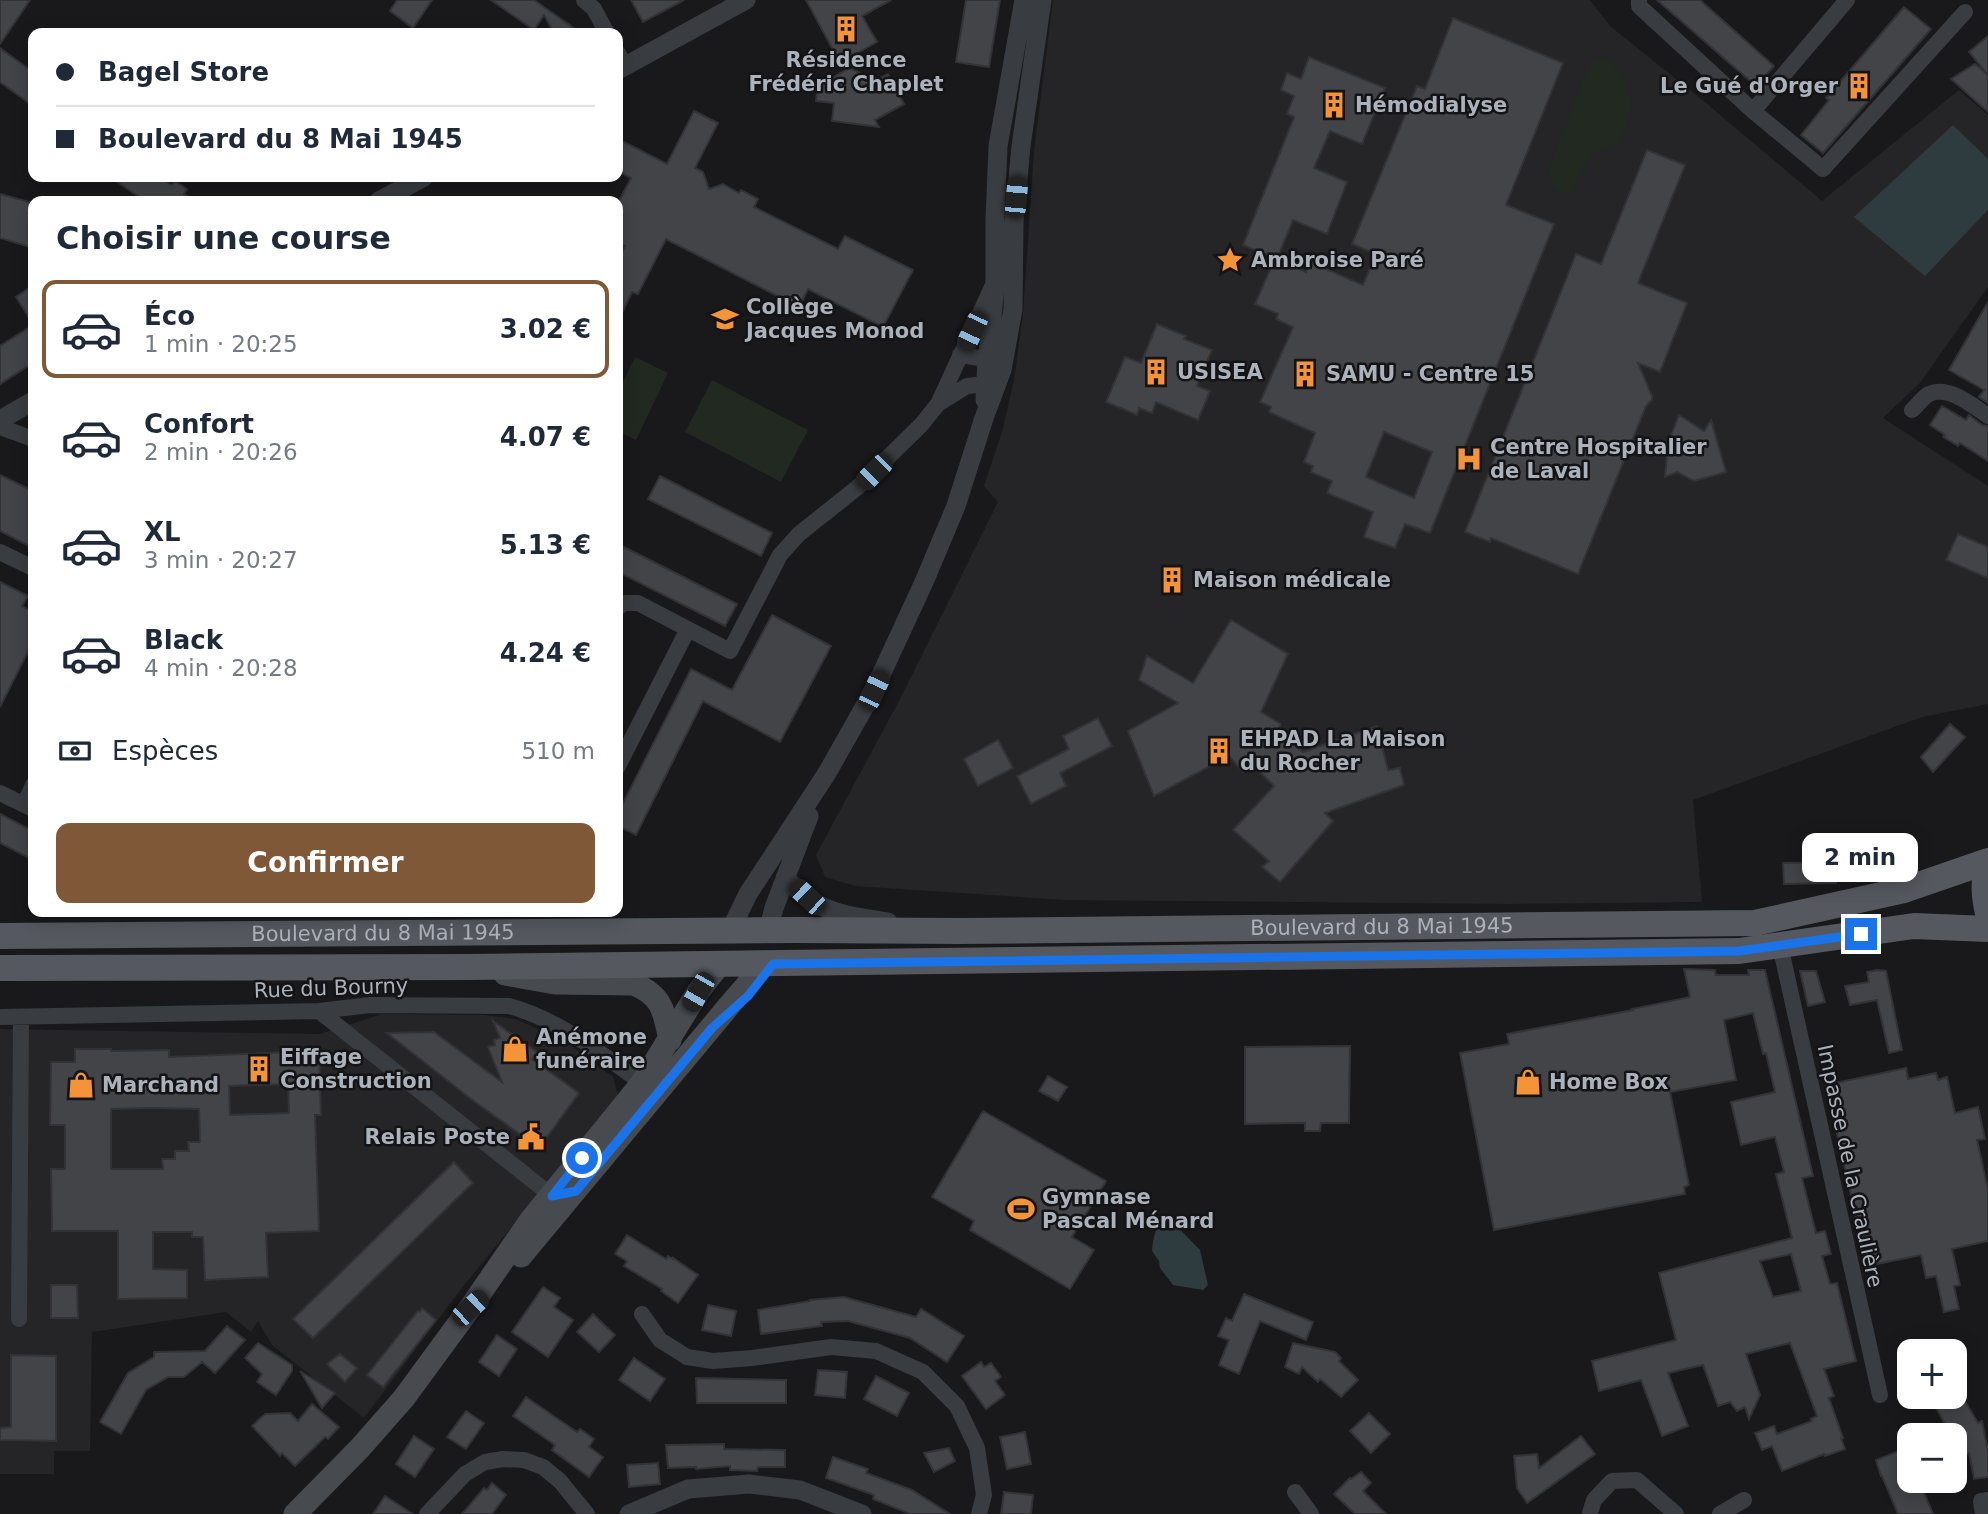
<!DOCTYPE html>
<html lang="fr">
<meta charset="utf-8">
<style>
body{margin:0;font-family:"DejaVu Sans",sans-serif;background:#f6f6f7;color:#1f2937;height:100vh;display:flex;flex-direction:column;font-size:26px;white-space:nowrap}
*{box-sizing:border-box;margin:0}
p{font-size:23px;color:#747a83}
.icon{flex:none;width:38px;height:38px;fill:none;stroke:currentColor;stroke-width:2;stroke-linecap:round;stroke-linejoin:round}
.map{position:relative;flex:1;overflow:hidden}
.drawer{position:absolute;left:28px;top:196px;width:595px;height:721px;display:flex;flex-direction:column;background:#fff;border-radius:14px;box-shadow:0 4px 18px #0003}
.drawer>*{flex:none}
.top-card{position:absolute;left:28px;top:28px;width:595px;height:154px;border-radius:14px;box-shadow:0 4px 18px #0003;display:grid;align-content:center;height:154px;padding:0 28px;background:#fff}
.buttons{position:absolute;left:1897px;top:1339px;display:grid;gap:14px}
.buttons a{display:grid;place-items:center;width:70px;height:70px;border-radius:14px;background:#fff;box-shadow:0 4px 18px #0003;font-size:35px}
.end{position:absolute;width:32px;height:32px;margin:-16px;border:9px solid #1a73e8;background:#fff;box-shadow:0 0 0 4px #fff}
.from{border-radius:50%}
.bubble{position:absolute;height:49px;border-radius:14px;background:#fff;box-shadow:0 4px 18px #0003;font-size:23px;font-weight:700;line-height:49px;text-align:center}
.car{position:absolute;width:21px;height:42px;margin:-21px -10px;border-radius:9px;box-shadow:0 0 5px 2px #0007;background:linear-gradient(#222 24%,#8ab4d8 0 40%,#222 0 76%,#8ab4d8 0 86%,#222 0)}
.top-card b{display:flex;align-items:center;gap:24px;height:66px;font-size:26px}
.top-card b+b{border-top:2px solid #e0e1e3}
.top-card i{width:18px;height:18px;background:#1f2937}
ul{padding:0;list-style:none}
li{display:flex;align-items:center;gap:21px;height:98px;margin:0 14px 10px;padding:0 14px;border:4px solid transparent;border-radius:14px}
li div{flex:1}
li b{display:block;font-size:26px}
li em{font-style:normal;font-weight:700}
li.active{border-color:#7f5937}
li>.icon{width:63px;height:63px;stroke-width:1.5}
h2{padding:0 28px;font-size:32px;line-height:84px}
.pay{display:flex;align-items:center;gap:18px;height:77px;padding:0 28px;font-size:26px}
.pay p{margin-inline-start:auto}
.cta{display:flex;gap:14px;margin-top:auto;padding:14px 28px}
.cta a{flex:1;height:80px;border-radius:14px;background:#7f5937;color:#fff;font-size:28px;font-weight:700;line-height:80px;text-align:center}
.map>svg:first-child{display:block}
</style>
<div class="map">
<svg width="1988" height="1514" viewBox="0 0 1988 1514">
<rect width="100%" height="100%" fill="#19191b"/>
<path fill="#252528" d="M1053 0H1590L1610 26 1706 103 1822 201 1959 90 1988 115V287L1919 384 1883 418 1988 486V704L1922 717 1693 800 1702 902 1507 904 1065 900 855 886 825 877 816 855 899 701 998 502 984 486 1002 432 1014 380 1023 314 1034 151Z
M382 1014 484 1015 516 1019 566 1042 613 1077 618 1096 458 1293 364 1418 272 1345 258 1321 251 1332 226 1312 92 1332 90 1451H54V1474H0V1029L320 1034Z"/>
<path fill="#212920" d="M1602 58C1618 62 1629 85 1631 101 1631 114 1627 128 1621 138 1615 147 1602 149 1593 155 1585 161 1577 183 1572 193 1555 198 1550 182 1549 168L1586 72 1592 63Z
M635 357 668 373 636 440 618 431V392Z
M712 380 808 430 781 482 685 432Z"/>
<path fill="#2e3b3f" d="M1953 125 1988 159V210L1925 276 1854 217Z
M1166 1215 1200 1250 1208 1285 1203 1290 1173 1285 1160 1268 1159 1261 1152 1251C1153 1236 1156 1226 1166 1215Z"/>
<path fill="#434448" stroke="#333337" stroke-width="2" fill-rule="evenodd" d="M0 0H30L0 44Z
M397 0H432L413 28 390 11Z
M491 0H534L581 33H554L544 15 534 30Z
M631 0H684L643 22Z
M806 0H891L862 16 877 42 840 63Z
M966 0H1000L989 67 956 62Z
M1657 0H1700L1774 66 1756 86Z
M1904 7 1931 29 1823 153 1801 135 1829 100 1826 98Z
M1453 18 1563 63 1506 205 1554 224 1430 533 1405 524 1395 548 1364 537 1373 512 1327 493 1332 481 1311 472 1313 466 1304 462 1315 433 1269 412 1271 407 1260 402 1293 327 1276 319 1278 314 1255 304 1275 258 1243 245 1294 117 1287 114 1294 96 1281 90 1287 73 1301 79 1309 57 1385 88 1362 144 1330 131 1314 168 1347 182 1327 234 1293 220 1277 259 1306 272 1310 262 1363 285 1376 254 1352 244 1417 86 1425 89ZM1384 432 1432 452 1414 498 1366 477Z
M1988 36V75L1969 52Z
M0 48 33 72V106L0 82Z
M1975 64 1988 75V112L1951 79Z
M849 68 876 80 888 74 904 104 875 120 879 127 832 121 834 103 816 101 818 83H823Z
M694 111 718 123 695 168 703 172 709 189 723 184 739 193 741 190 758 199 754 207 838 249 845 236 913 270 883 327 808 289 799 307 666 239 638 294 632 292 618 321V261L625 246 618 242V203L631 178 618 171V139L667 164Z
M1647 150 1685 165 1638 283 1687 303 1660 372 1638 363 1652 396V400L1646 406 1578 574 1491 538 1490 542 1465 532 1576 254 1601 264Z
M110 177H159L172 185 175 181 187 189 184 194 195 201H145Z
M0 194 33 203V236L30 247 0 238Z
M33 285V324L16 297Z
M1988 302V403L1979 397 1984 390 1949 370Z
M1157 324 1186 336 1184 339 1212 350 1197 386 1210 391 1198 420 1156 402 1152 413 1139 408 1137 415 1106 402 1125 357 1141 363Z
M33 325V363L0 384V346Z
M1942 406 1966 420 1969 415 1982 425 1988 426V461L1960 443 1958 446 1950 441 1943 437 1945 435 1930 425Z
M1679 415 1704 431 1711 420 1726 472 1694 481 1677 472 1665 477 1668 443Z
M0 475 33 491V548L0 531Z
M660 476 772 533 761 556 648 499Z
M1958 534 1988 547V578L1946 560Z
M624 547 737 604 725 626 618 572V559Z
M0 582 28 596 22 606 33 612V642L0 707Z
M772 615 831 646 780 742 703 701 636 835 618 826V813L691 669 732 690Z
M1231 620 1288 654 1261 712 1281 724 1278 731 1303 752 1377 726 1388 770 1400 768 1404 785 1325 813 1333 821 1280 882 1262 867 1269 861 1233 830 1274 786 1251 763 1243 772 1229 756 1154 796 1128 731 1178 703 1139 680 1147 656 1193 683Z
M1098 718 1112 746 1060 773 1066 786 1031 804 1017 776 1069 749 1063 736Z
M1950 724 1965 737 1933 772 1921 757Z
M998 740 1013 768 978 786 964 759Z
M0 814 33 831V860L0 843Z
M1835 862 1836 883 1784 884 1783 863Z
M1684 969 1715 970 1716 975H1749L1748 970H1765L1813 1176 1802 1178 1816 1233 1825 1231 1831 1254 1822 1256 1830 1284 1837 1283 1856 1361 1824 1369 1834 1396 1829 1398 1843 1438H1841L1845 1449 1825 1456 1824 1454 1782 1471 1772 1446 1762 1450 1755 1433 1774 1426 1777 1434 1812 1421 1811 1419 1817 1416 1790 1343 1746 1354 1760 1395 1749 1419 1745 1407 1737 1411 1730 1402 1718 1406 1703 1365 1668 1373 1688 1426 1662 1436 1641 1380 1599 1391 1592 1361 1676 1340 1659 1273 1792 1238 1776 1174 1784 1172 1775 1137 1741 1145 1731 1102 1775 1092 1766 1053 1763 1054 1753 1013 1724 1020 1736 1080 1670 1092 1689 1185 1684 1187 1685 1194 1494 1230 1460 1053 1509 1044 1507 1034 1633 1010 1632 1009 1690 997ZM1791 1254 1801 1291 1773 1297 1760 1261Z
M1877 970 1886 971 1902 1050 1889 1053 1877 1000 1850 1005 1845 986 1869 982 1867 972Z
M1800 971H1816L1825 1002 1808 1006Z
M493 1021 537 1052 532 1059 579 1093 539 1148 471 1099 387 1033 434 1032 502 1082 488 1047 495 1045 494 1040 500 1038Z
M1350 1046 1349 1123H1321L1320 1131H1305V1123L1245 1124V1047Z
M75 1049H111V1051L169 1050V1057L319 1051 321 1115H315L319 1231 266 1233 268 1277 205 1280 203 1237H192V1232H153V1269L187 1270V1298L118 1299V1231H52L51 1169H65V1125H50L51 1062H75ZM288 1084 289 1113 230 1115 229 1086ZM151 1108 199 1109 200 1142H188L189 1151H175V1159H162L163 1169H111V1109Z
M1906 1068 1908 1079 1936 1073 1938 1080 1947 1077 1955 1113 1978 1107 1985 1139 1977 1140 1988 1189V1241L1952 1249 1960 1285 1954 1286 1959 1309 1944 1312 1936 1276 1926 1278 1921 1255 1867 1266 1826 1085Z
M1048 1076 1067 1087 1058 1101 1039 1091Z
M983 1111 1106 1181 1072 1237 1094 1250 1070 1289 970 1230 974 1221 932 1197Z
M454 1162 473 1183 313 1338 293 1319Z
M627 1235 666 1259 668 1256 673 1259V1258L698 1275 678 1303 661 1291 662 1289 624 1266 627 1261 615 1254Z
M51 1285H77L78 1318H51Z
M543 1287 560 1298 554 1307 573 1320 548 1357 512 1332Z
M1244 1294 1313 1322 1306 1340 1260 1321 1239 1374 1219 1365 1229 1340 1218 1336 1226 1318 1232 1321Z
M844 1297 916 1317 921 1309 964 1336 947 1362 910 1338 848 1321 821 1322 822 1326 761 1334 758 1310 810 1301V1300Z
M708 1305 736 1311 731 1336 702 1330Z
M422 1308 436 1320 383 1387 367 1375 418 1311 420 1312Z
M593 1314 615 1335 599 1352 577 1332Z
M227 1326 245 1340 215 1373 202 1362 184 1377H168L146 1390 121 1434 100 1422 128 1373 154 1357V1352L205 1351Z
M497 1335 517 1349 499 1376 479 1362Z
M258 1343 292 1365V1371L276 1395 257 1382 262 1374 245 1358Z
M1293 1343 1335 1352 1341 1358 1339 1361 1358 1380 1341 1397 1320 1379 1318 1382 1302 1367 1299 1374 1285 1367Z
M340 1354 357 1368 345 1382 327 1364Z
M11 1355 56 1356V1441L0 1440V1428L11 1427Z
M634 1358 665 1379 650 1401 619 1380Z
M981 1362 984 1367 991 1363 1001 1377 995 1381 1005 1395 986 1409 962 1376Z
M818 1370 847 1372 845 1398 815 1395Z
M300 1371 335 1393 322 1408Z
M876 1376 909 1393 897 1416 864 1399Z
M696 1378 786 1380V1403H697Z
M1929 1396H1948L1955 1408 1965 1401 1978 1423 1982 1421 1988 1452V1477L1974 1479 1969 1453 1955 1460V1435H1919L1945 1424Z
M526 1397 577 1432 580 1429 594 1439 589 1447 603 1457 589 1477 552 1450 555 1445 513 1416Z
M312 1404 339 1427 328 1439 325 1437 295 1466 282 1453 280 1456 252 1426 265 1414 290 1413 298 1421Z
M466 1411 484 1423 466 1449 447 1437Z
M1369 1413 1390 1434 1371 1453 1350 1431Z
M1025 1432 1031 1464 1007 1469 1000 1437Z
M414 1436 434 1449 415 1477 396 1464Z
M1581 1436 1595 1454 1527 1503 1517 1488 1514 1456 1537 1454 1539 1468Z
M724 1444V1449L785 1450V1467H758L757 1471 730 1470V1466L696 1469V1467L668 1468 666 1445Z
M1909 1447V1480H1919L1933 1514H1898L1882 1476H1881L1876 1460Z
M949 1448 955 1461 934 1472 924 1453Z
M833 1457 868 1469 866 1473 912 1490 950 1514H910L873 1499 874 1495 826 1478Z
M658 1463 660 1484 629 1487 627 1465Z
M1361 1472 1371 1483 1363 1491 1386 1514H1355L1334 1494 1350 1478 1351 1479Z
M492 1483 506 1495 492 1514H462L484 1488 487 1490Z
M1004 1492 1033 1495 1031 1514H1001Z
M385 1496 413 1514H373Z"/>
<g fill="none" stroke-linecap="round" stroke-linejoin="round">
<path stroke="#393c40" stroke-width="16" d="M584 0 594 9 607 33
M1639 0V6L1753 111 1823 169 1965 12
M618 53 625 66
M1753 111 1847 0
M938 404 967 386 985 384 1002 370 987 359 960 355
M1912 410C1917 406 1923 397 1929 394 1949 385 1973 406 1988 416
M0 427 33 439
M0 552 33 568
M618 607 625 603H638L730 651 780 555 799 534 858 487 921 425 938 404 992 287
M618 766 688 629
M0 793 33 809
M24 805 33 785
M1780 945 1880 1395
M319 1011 552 1196 560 1194
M0 1017 319 1011 370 1005 509 1006C560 1020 600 1053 642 1083
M642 1314 660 1340 687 1357 713 1361 752 1358 831 1347 876 1351 923 1372 957 1406 977 1448 984 1495 979 1514
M19 1319 21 1018
M1295 1492 1311 1514
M1590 1513 1594 1500 1612 1481 1637 1480 1676 1514
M427 1514 465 1474 485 1462 503 1459 524 1460 543 1467 560 1481 587 1514
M1720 1514 1744 1500
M1983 1514 1981 1501 1988 1500"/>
<path stroke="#393c40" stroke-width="19" d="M618 70 746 0
M379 201 424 177
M985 400 987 359 991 330 995 282V219L998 146 1024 0
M0 420 33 401
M785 878C796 888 807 900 821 906 841 916 866 918 888 922
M730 931 748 894 827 773 874 690 924 582 956 506 984 418 1002 370 1013 309 1014 223 1021 146 1042 0
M768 931 774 908 809 816
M629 1514 688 1489 749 1484 800 1490 862 1514"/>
<path stroke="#474b50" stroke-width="23" d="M505 974 555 983 634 984C663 996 664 1012 670 1040
M521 1256 733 1001 747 985 758 964
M295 1514 360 1448 404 1398 470 1308 530 1221 642 1083 698 992 720 964"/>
<g stroke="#55595f" stroke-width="26">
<path d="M1988 865C1983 882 1984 896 1988 913"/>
<path id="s1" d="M0 936 796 930 960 931 1755 923 1904 890 1988 861"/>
<path d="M0 968 467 967 1739 951 1914 926 1988 929"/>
</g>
</g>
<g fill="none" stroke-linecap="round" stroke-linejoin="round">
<path stroke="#1a73e8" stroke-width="9" d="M582 1158 552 1196 576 1191 712 1028 748 996 773 964 1739 951 1861 934"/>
</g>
<defs>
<g id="building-bare" transform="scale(2.1)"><path d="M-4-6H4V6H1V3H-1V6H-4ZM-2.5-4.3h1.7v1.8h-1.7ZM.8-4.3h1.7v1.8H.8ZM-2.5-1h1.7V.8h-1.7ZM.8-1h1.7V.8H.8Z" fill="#f49337" stroke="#141416" stroke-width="2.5" paint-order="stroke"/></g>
<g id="sight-bare" transform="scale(2.1)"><path d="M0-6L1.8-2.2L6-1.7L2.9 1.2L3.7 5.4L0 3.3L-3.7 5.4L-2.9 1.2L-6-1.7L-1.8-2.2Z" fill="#f49337" stroke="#141416" stroke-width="2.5" paint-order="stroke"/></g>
<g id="school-bare" transform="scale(2.1)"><path d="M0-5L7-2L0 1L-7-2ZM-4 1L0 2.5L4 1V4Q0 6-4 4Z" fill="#f49337" stroke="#141416" stroke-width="2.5" paint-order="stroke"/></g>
<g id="hospital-bare" transform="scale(2.1)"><path d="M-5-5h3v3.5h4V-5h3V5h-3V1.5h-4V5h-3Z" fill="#f49337" stroke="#141416" stroke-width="2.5" paint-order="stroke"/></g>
<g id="shop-bare" transform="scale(2.1)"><path d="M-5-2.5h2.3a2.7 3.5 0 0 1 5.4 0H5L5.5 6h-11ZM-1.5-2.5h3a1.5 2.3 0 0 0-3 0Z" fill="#f49337" stroke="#141416" stroke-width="2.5" paint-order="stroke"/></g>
<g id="civic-bare" transform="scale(2.1)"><path d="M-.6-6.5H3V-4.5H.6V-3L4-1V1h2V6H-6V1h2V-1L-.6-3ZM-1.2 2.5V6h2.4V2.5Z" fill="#f49337" stroke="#141416" stroke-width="2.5" paint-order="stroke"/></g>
<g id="stadium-bare" transform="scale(2.1)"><path d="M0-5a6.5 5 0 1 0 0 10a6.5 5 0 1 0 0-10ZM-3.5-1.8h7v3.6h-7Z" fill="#f49337" stroke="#141416" stroke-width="2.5" paint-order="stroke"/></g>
</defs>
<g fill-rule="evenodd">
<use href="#building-bare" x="846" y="29"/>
<use href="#building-bare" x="1859" y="86"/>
<use href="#building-bare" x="1334" y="105"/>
<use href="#sight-bare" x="1230" y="260"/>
<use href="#school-bare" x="725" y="319"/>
<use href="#building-bare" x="1156" y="372"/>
<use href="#building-bare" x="1305" y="374"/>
<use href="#hospital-bare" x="1469" y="459"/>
<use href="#building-bare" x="1172" y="580"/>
<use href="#building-bare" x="1219" y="751"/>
<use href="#shop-bare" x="515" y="1049"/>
<use href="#building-bare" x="259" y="1069"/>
<use href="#shop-bare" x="1528" y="1082"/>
<use href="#shop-bare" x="81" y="1085"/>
<use href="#civic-bare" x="531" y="1137"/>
<use href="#stadium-bare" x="1021" y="1209"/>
</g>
<g text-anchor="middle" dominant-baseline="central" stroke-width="5" stroke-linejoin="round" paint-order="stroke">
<g font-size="21" font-weight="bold" fill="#abb2bb" stroke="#141416" text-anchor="start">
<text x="846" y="60" text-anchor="middle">Résidence<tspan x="846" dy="24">Frédéric Chaplet</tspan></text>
<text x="1838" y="86" text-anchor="end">Le Gué d'Orger</text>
<text x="1355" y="105">Hémodialyse</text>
<text x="1251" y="260">Ambroise Paré</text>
<text x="746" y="307">Collège<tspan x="746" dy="24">Jacques Monod</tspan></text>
<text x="1177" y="372">USISEA</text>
<text x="1326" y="374">SAMU - Centre 15</text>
<text x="1490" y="447">Centre Hospitalier<tspan x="1490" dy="24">de Laval</tspan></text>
<text x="1193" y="580">Maison médicale</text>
<text x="1240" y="739">EHPAD La Maison<tspan x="1240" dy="24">du Rocher</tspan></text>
<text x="536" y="1037">Anémone<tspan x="536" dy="24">funéraire</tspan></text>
<text x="280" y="1057">Eiffage<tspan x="280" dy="24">Construction</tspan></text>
<text x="1549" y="1082">Home Box</text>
<text x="102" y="1085">Marchand</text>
<text x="510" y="1137" text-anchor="end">Relais Poste</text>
<text x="1042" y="1197">Gymnase<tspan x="1042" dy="24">Pascal Ménard</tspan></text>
</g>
<g font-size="21" fill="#abb2bb" stroke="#141416">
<text stroke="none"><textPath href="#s1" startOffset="1382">Boulevard du 8 Mai 1945</textPath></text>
<text stroke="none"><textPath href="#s1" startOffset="383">Boulevard du 8 Mai 1945</textPath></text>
<text transform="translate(331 988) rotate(-2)">Rue du Bourny</text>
<text transform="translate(1850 1166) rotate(78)">Impasse de la Craulière</text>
</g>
</g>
</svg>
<div class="buttons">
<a>+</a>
<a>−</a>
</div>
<i class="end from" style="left:582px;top:1158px"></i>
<i class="end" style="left:1861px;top:934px"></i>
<div class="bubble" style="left:1802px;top:833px;width:116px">2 min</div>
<i class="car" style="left:1016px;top:197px;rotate:5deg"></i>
<i class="car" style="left:972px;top:331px;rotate:205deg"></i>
<i class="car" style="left:874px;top:472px;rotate:225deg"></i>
<i class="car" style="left:874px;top:690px;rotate:25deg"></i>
<i class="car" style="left:807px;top:897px;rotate:313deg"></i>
<i class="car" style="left:698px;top:992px;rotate:210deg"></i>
<i class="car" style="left:470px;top:1308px;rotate:47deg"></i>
<div class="top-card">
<b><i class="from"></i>Bagel Store</b>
<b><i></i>Boulevard du 8 Mai 1945</b>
</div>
<section class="drawer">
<h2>Choisir une course</h2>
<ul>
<li class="active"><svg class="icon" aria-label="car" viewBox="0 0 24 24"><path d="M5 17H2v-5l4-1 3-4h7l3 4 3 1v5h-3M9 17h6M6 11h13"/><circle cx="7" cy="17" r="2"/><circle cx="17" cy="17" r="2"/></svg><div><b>Éco</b><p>1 min · 20:25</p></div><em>3.02 €</em></li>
<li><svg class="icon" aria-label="car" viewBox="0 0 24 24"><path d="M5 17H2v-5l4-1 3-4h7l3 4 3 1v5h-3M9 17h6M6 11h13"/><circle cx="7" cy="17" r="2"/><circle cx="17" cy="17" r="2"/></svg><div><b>Confort</b><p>2 min · 20:26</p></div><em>4.07 €</em></li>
<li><svg class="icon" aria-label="car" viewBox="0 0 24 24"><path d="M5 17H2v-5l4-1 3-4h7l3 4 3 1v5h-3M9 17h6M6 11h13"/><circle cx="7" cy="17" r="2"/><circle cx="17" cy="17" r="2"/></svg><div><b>XL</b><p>3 min · 20:27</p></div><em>5.13 €</em></li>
<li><svg class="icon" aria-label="car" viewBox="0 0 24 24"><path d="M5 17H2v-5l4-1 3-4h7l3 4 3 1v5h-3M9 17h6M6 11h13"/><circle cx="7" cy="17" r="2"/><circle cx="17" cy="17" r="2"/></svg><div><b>Black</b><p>4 min · 20:28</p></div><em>4.24 €</em></li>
</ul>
<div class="pay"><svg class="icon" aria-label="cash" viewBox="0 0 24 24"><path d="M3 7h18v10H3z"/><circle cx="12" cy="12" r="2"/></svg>Espèces<p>510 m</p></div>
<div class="cta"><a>Confirmer</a></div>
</section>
</div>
